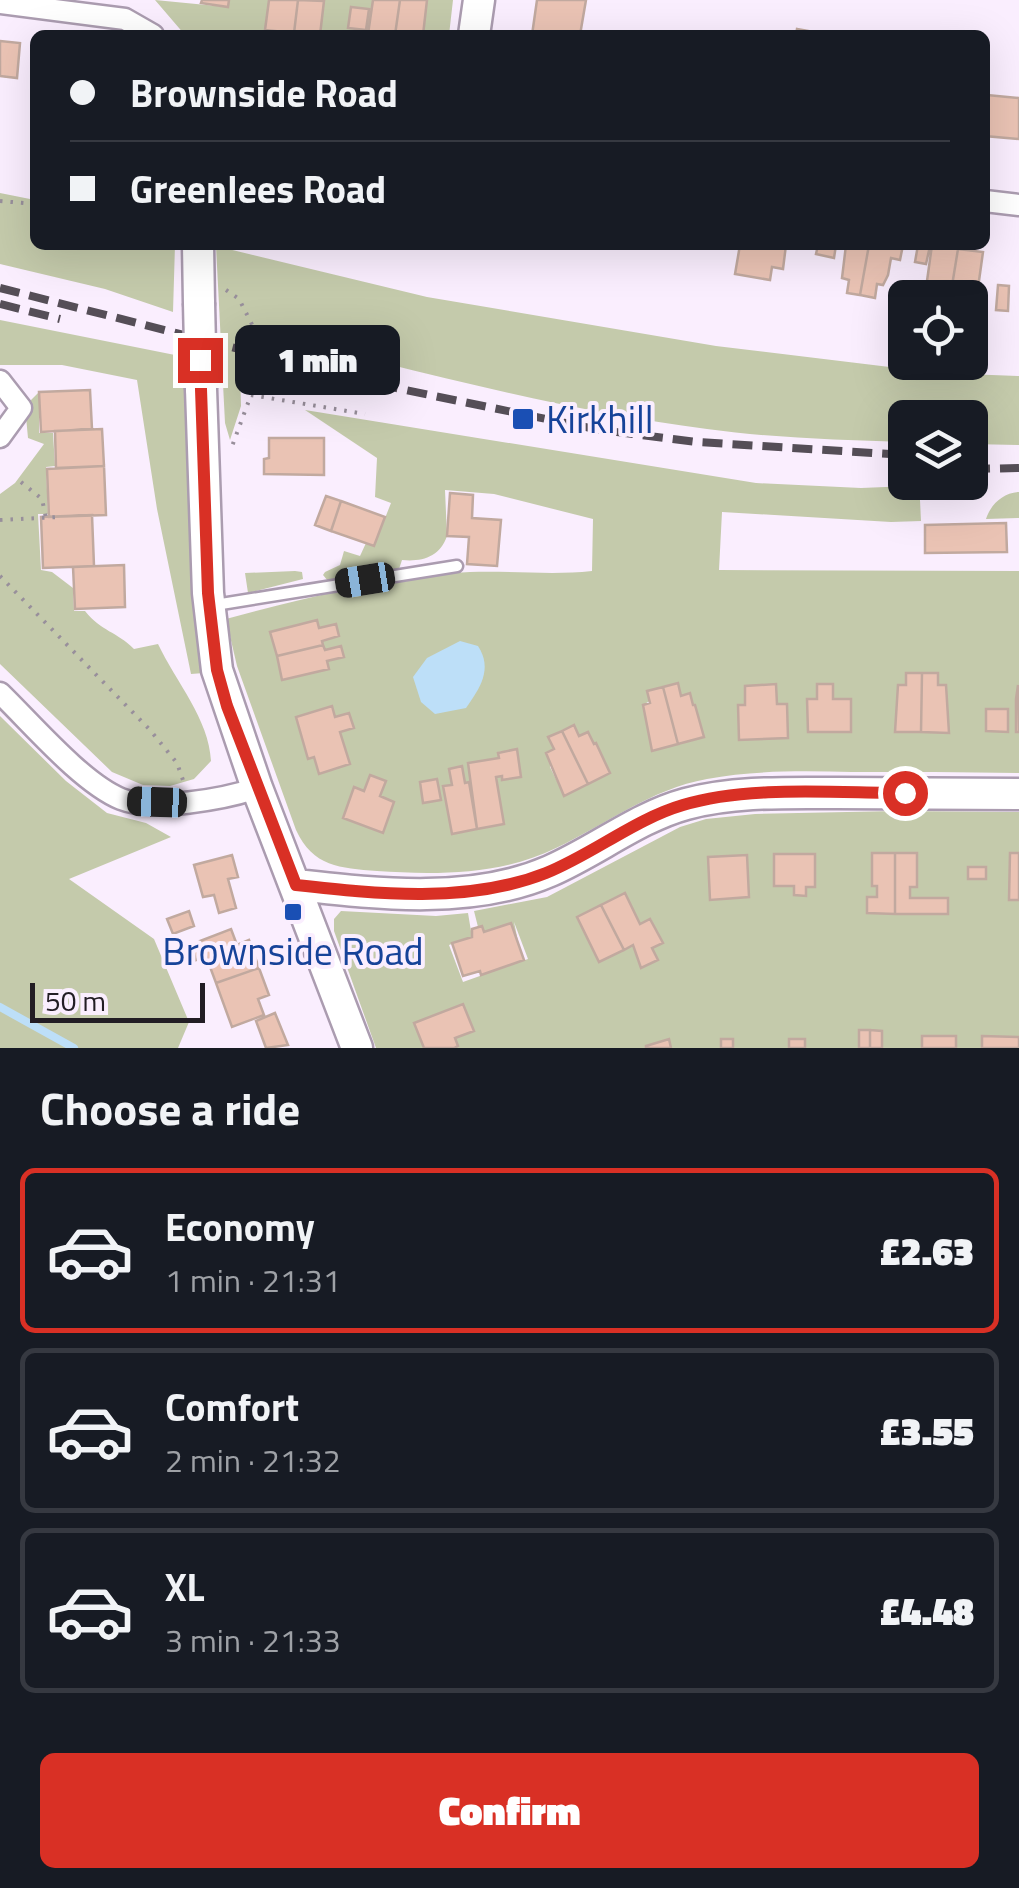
<!DOCTYPE html>
<meta charset="utf-8">
<style>
body{margin:0;font-family:"Titillium Web",sans-serif;background:#242831;color:#f1f3f6;height:100vh;display:flex;flex-direction:column;font-size:38px;white-space:nowrap}
*{box-sizing:border-box;margin:0}
p{font-size:32px;color:#9ea1a6}
.icon{flex:none;width:55px;height:55px;fill:none;stroke:currentColor;stroke-width:2;stroke-linecap:round;stroke-linejoin:round}
.map{position:relative;height:1048px;overflow:hidden}
.details{display:flex;flex-direction:column;background:#171b24;flex:1}
.details>*{flex:none}
.banner{position:absolute;left:30px;top:30px;width:960px;height:220px;border-radius:15px;box-shadow:0 10px 40px #0002;display:grid;align-content:center;height:220px;padding:0 40px;background:#171b24}
.buttons{position:absolute;left:888px;top:280px;display:grid;gap:20px}
.buttons a{display:grid;place-items:center;width:100px;height:100px;border-radius:15px;background:#171b24;box-shadow:0 10px 40px #0002;font-size:50px}
.scale{position:absolute;left:30px;bottom:25px;width:175px;box-sizing:border-box;padding-left:10px;border:5px solid #221d24;border-top:0;font-size:28px;line-height:35px;white-space:nowrap;color:#221d24;-webkit-text-stroke:8px #faeefe;paint-order:stroke}
.end{position:absolute;width:45px;height:45px;margin:-22px;border:12px solid #d93025;background:#fff;box-shadow:0 0 0 5px #fff}
.from{border-radius:50%}
.bubble{position:absolute;height:70px;border-radius:15px;background:#171b24;box-shadow:0 10px 40px #0002;font-size:32px;font-weight:800;line-height:70px;text-align:center}
.car{position:absolute;width:30px;height:60px;margin:-30px -15px;border-radius:12px;box-shadow:0 0 8px 2px #0007;background:linear-gradient(#222 24%,#8ab4d8 0 40%,#222 0 76%,#8ab4d8 0 86%,#222 0)}
.banner b{display:flex;align-items:center;gap:35px;height:95px;font-size:38px}
.banner b+b{border-top:2px solid #363941}
.banner i{width:25px;height:25px;background:#f1f3f6}
ul{padding:0;list-style:none}
li{display:flex;align-items:center;gap:30px;height:165px;margin:0 20px 15px;padding:0 20px;border:5px solid #363941;border-radius:15px}
li div{flex:1}
li b{display:block;font-size:38px}
li em{font-style:normal;font-weight:800}
li.selected{border-color:#d93025}
li>.icon{width:90px;height:90px;stroke-width:1.5}
h2{padding:0 40px;font-size:45px;line-height:120px}
.cta{display:flex;gap:20px;margin-top:auto;padding:20px 40px}
.cta a{flex:1;height:115px;border-radius:15px;background:#d93025;color:#fff;font-size:40px;font-weight:800;line-height:115px;text-align:center}
.map>svg:first-child{display:block}
</style>
<div class="map">
<svg width="1019" height="1048" viewBox="0 0 1019 1048">
<rect width="100%" height="100%" fill="#faeefe"/>
<path fill="#c4caab" fill-rule="evenodd" d="M155 0 227 7 229 0H269L266 30 310 35H185Z
M315 0H373L368 33 377 35H320L324 1Z
M427 0H453L449 35H423Z
M0 193 35 200V245H175L173 312 105 289 0 264Z
M216 246 427 297 716 346 939 373 1019 376V445L970 444V418H905V442C839 440 773 438 707 429 553 409 402 367 252 330L240 367 241 406 230 440 225 423Z
M0 320 190 358 204 673 191 674 157 509 137 380 62 365H0Z
M39 392V433H53L55 466 46 467 48 514H38L41 570 52 572 73 588 74 611H85C102 632 116 631 134 649L158 644C176 682 209 719 211 761L194 779 170 786 143 785 112 772 0 664V494L15 483 44 444 28 438 25 406Z
M305 410 756 483 861 488 910 486 920 500 921 521 891 522 722 512 719 570 1019 571V773C963 772 907 772 852 772 804 771 754 770 707 779 651 789 607 824 556 848 502 875 436 875 377 871 340 868 313 867 296 830L237 666 226 619C300 599 376 580 453 573 500 569 546 576 592 571L593 519 494 494 445 490 447 536C440 557 422 562 402 560L399 569 328 581 323 575 325 572 340 565 344 551 360 556 366 543 374 546 391 503 375 497 377 458ZM317 620 319 628 336 624 339 636 322 641 325 650 341 646 344 657 327 661 328 669 283 680 270 632ZM678 684 681 696 689 694 703 737 652 750 643 705ZM573 725 579 736 596 744 610 773 564 795 550 767 554 749 548 737ZM517 750 521 777 503 780 502 776 496 777 503 824 452 833 443 787 452 785 450 769 462 767 465 783 471 782 469 763 499 758 498 752Z
M1019 492V518L986 519C991 504 1003 493 1019 492Z
M295 571 302 572 303 579 248 593 245 573Z
M0 716 66 781 107 813 146 823 171 837 69 879 154 939 189 1022 178 1048H0Z
M896 811 1019 812V853H1010L1019 900V1048H376L334 931V919L341 911 436 916 468 913 472 937 449 945 463 982 528 959 514 922 519 946 511 923 484 932 482 926 478 927 474 911 547 897 680 827 706 819 755 814ZM872 853H917V886L910 887V898H947V914L868 913 867 897H877V886H872ZM625 893 640 924 651 919 662 942 652 948 657 960 641 968 633 945 599 961 577 917Z"/>
<path fill="#bddff8" d="M460 641 478 646C493 669 480 688 466 708L435 714 421 702 413 677 427 658Z"/>
<g fill="none" stroke-linecap="round" stroke-linejoin="round">
<path stroke="#bddff8" stroke-width="8" d="M0 1007 74 1048"/>
</g>
<path fill="#eac3b4" stroke="#c1a99f" stroke-width="2.5" d="M202 0H229L228 7 201 3Z
M269 0H298L294 33 265 30Z
M298 0 324 1 320 35 294 33Z
M373 0H400L395 35 368 34Z
M400 0H427L423 35H395Z
M537 0H586L580 35H532Z
M351 7 369 9 366 30 348 28Z
M797 29 819 33 818 35H796Z
M0 41 20 43 17 78 0 76Z
M987 95 1019 98V139L985 136Z
M740 245H786L783 269 772 267 770 280 735 274Z
M818 245H836L834 258 816 254Z
M846 245H869L860 295 847 293 849 280 842 278Z
M869 245H903L900 260 891 258 888 275 883 285 877 284 875 298 860 295Z
M918 245 930 246 926 264 915 262Z
M932 245 958 249 950 298H940L942 283 927 281Z
M958 249 983 252 978 288 963 286 961 298H950Z
M998 285 1009 286 1008 311 996 310Z
M90 390 92 429 41 432 39 392Z
M102 429 104 466 56 468 55 431Z
M269 438H324V475L264 474V459L269 458Z
M104 466 106 515 49 517 47 469Z
M450 493 473 495 472 518 501 520 497 566 467 564 469 537 447 536Z
M326 496 341 501 331 531 315 525Z
M341 501 385 517 374 546 331 531Z
M92 515 94 566 43 568 41 517Z
M1006 523 1007 552 925 553V525Z
M124 565 125 607 75 609 73 567Z
M317 620 319 628 336 624 339 636 322 641 323 645 277 656 270 632Z
M323 645 325 650 341 646 344 657 327 661 329 669 282 680 277 656Z
M906 673H922L921 732H895L898 685H906Z
M922 673H938V685H946L949 733 921 732Z
M678 683 681 696 690 693 693 705H695L704 737 678 744 663 687Z
M776 684 777 704H787L788 738 739 740 738 705H745V686Z
M817 684H833V699H851V732H808L807 699H817Z
M1018 685 1019 732H1016V699Z
M663 687 678 744 652 751 643 705 650 703 647 691Z
M332 706 335 717 349 713 354 728 340 732 350 764 319 774 314 757 308 759 296 717Z
M986 709H1008V732L986 731Z
M574 725 579 736 588 732 594 744 596 743 610 773 588 784 562 731Z
M562 731 588 784 564 796 546 753 554 749 548 737Z
M517 749 521 777 502 780V776L496 777 504 824 477 829 468 763 499 758 498 753Z
M462 766 465 783 469 782 477 829 452 834 443 786 452 785 449 769Z
M370 775 386 781 380 796 394 802 383 833 343 818 354 787 364 791Z
M437 779 441 800 423 803 420 782Z
M872 853H895V914L867 913V897H877V886H872Z
M895 853H917V887H910V898H948V914H895Z
M1010 853H1019V900H1009Z
M774 854H815V887H806V896L794 895V886H774Z
M232 855 238 877 228 879 236 908 219 913 214 895 203 897 194 865Z
M747 855 749 897 710 900 708 857Z
M968 867H986V879H968Z
M625 893 640 924 650 919 663 943 652 948 658 960 641 968 633 945 624 950 601 905Z
M601 905 624 950 599 962 577 917Z
M189 911 194 926 173 934 167 919Z
M511 923 524 960 481 975 480 971 463 976 452 943 472 937V929L482 926 484 932Z
M231 929 237 945 249 940 259 968 216 983 206 956 196 960 192 948 201 944 200 941Z
M259 968 269 995 258 999 264 1015 232 1027 216 983Z
M463 1004 474 1031 455 1038 458 1046 454 1048H424L414 1023Z
M275 1013 288 1045 266 1048 256 1021Z
M859 1030H870V1048H859Z
M870 1030 882 1031V1048H870Z
M922 1036H956V1048H922Z
M982 1036 1019 1037V1048H982Z
M669 1039 671 1048H646V1046Z
M721 1039H733V1048H721Z
M789 1039H805V1048H789Z"/>
<g fill="none" stroke-linecap="round" stroke-linejoin="round">
<g stroke="#ab9cb0" stroke-width="15">
<path id="lane" d="M215 605 457 566"/>
</g>
<g stroke="#ab9cb0" stroke-width="25">
<path id="street" d="M0 3 125 19 153 35
M985 201 1019 205
M0 381 21 408 0 437
M0 693C32 724 82 783 121 799 153 812 225 799 257 788"/>
</g>
<g stroke="#ab9cb0" stroke-width="35">
<path id="secondary" d="M474 35 479 0
M198 245 199 303
M201 389 208 593 217 670 257 788 357 1048
M296 885C378 894 472 905 550 871 596 851 638 817 686 804 735 791 787 793 837 793 898 793 958 794 1019 794"/>
</g>
<path stroke="#988f9b" stroke-width="4" stroke-dasharray="2.5 8" stroke-linecap="butt" d="M0 201 35 204
M226 290 239 299 261 342 251 395 231 449
M261 342 285 348
M251 395 365 414
M21 482 42 499 46 518
M0 520 59 517
M0 576 150 730 177 763 184 783"/>
<use href="#lane" stroke="#fff" stroke-width="10"/>
<use href="#street" stroke="#fff" stroke-width="20"/>
<use href="#secondary" stroke="#fff" stroke-width="30"/>
<path stroke="#554e57" stroke-width="8" stroke-dasharray="20 10" stroke-linecap="butt" d="M0 288 376 384 600 430 697 442 905 455
M0 304 60 319
M970 469 1019 468"/>
<g stroke="#ab9cb0" stroke-width="35" stroke-linecap="butt">
<path id="secondary-bridge" d="M199 303 201 389"/>
</g>
<use href="#secondary-bridge" stroke="#fff" stroke-width="30"/>
</g>
<g fill="none" stroke-linecap="round" stroke-linejoin="round">
<path stroke="#d93025" stroke-width="12" d="M200 360 208 593 217 670 227 706 296 885C377 894 468 904 546 873 593 854 635 819 683 805 748 785 837 793 905 793"/>
</g>
<g fill="#1a4fb4" stroke="#faeefe" stroke-width="4">
<rect x="511" y="407" width="24" height="24" rx="5"/>
<rect x="283" y="902" width="20" height="20" rx="5"/>
</g>
<g text-anchor="middle" dominant-baseline="central" stroke-width="8" stroke-linejoin="round" paint-order="stroke">
<g font-size="38" fill="#164399" stroke="#faeefe" text-anchor="start">
<text x="546" y="419">Kirkhill</text>
<text x="293" y="951" text-anchor="middle">Brownside Road</text>
</g>
</g>
</svg>
<div class="buttons">
<a><svg class="icon" aria-label="locate" viewBox="0 0 24 24"><circle cx="12" cy="12" r="6"/><path d="M12 2v4M12 18v4M2 12h4M18 12h4"/></svg></a>
<a><svg class="icon" aria-label="layers" viewBox="0 0 24 24"><path d="M12 4l9 5-9 5-9-5zM3 14l9 5 9-5"/></svg></a>
</div>
<div class="scale">50 m</div>
<i class="end from" style="left:905px;top:793px"></i>
<i class="end" style="left:200px;top:360px"></i>
<div class="bubble" style="left:235px;top:325px;width:165px">1 min</div>
<i class="car" style="left:365px;top:580px;rotate:261deg"></i>
<i class="car" style="left:157px;top:802px;rotate:272deg"></i>
<div class="banner">
<b><i class="from"></i>Brownside Road</b>
<b><i></i>Greenlees Road</b>
</div>
</div>
<section class="details">
<h2>Choose a ride</h2>
<ul>
<li class="selected"><svg class="icon" aria-label="car" viewBox="0 0 24 24"><path d="M5 17H2v-5l4-1 3-4h7l3 4 3 1v5h-3M9 17h6M6 11h13"/><circle cx="7" cy="17" r="2"/><circle cx="17" cy="17" r="2"/></svg><div><b>Economy</b><p>1 min · 21:31</p></div><em>£2.63</em></li>
<li><svg class="icon" aria-label="car" viewBox="0 0 24 24"><path d="M5 17H2v-5l4-1 3-4h7l3 4 3 1v5h-3M9 17h6M6 11h13"/><circle cx="7" cy="17" r="2"/><circle cx="17" cy="17" r="2"/></svg><div><b>Comfort</b><p>2 min · 21:32</p></div><em>£3.55</em></li>
<li><svg class="icon" aria-label="car" viewBox="0 0 24 24"><path d="M5 17H2v-5l4-1 3-4h7l3 4 3 1v5h-3M9 17h6M6 11h13"/><circle cx="7" cy="17" r="2"/><circle cx="17" cy="17" r="2"/></svg><div><b>XL</b><p>3 min · 21:33</p></div><em>£4.48</em></li>
</ul>
<div class="cta"><a>Confirm</a></div>
</section>
